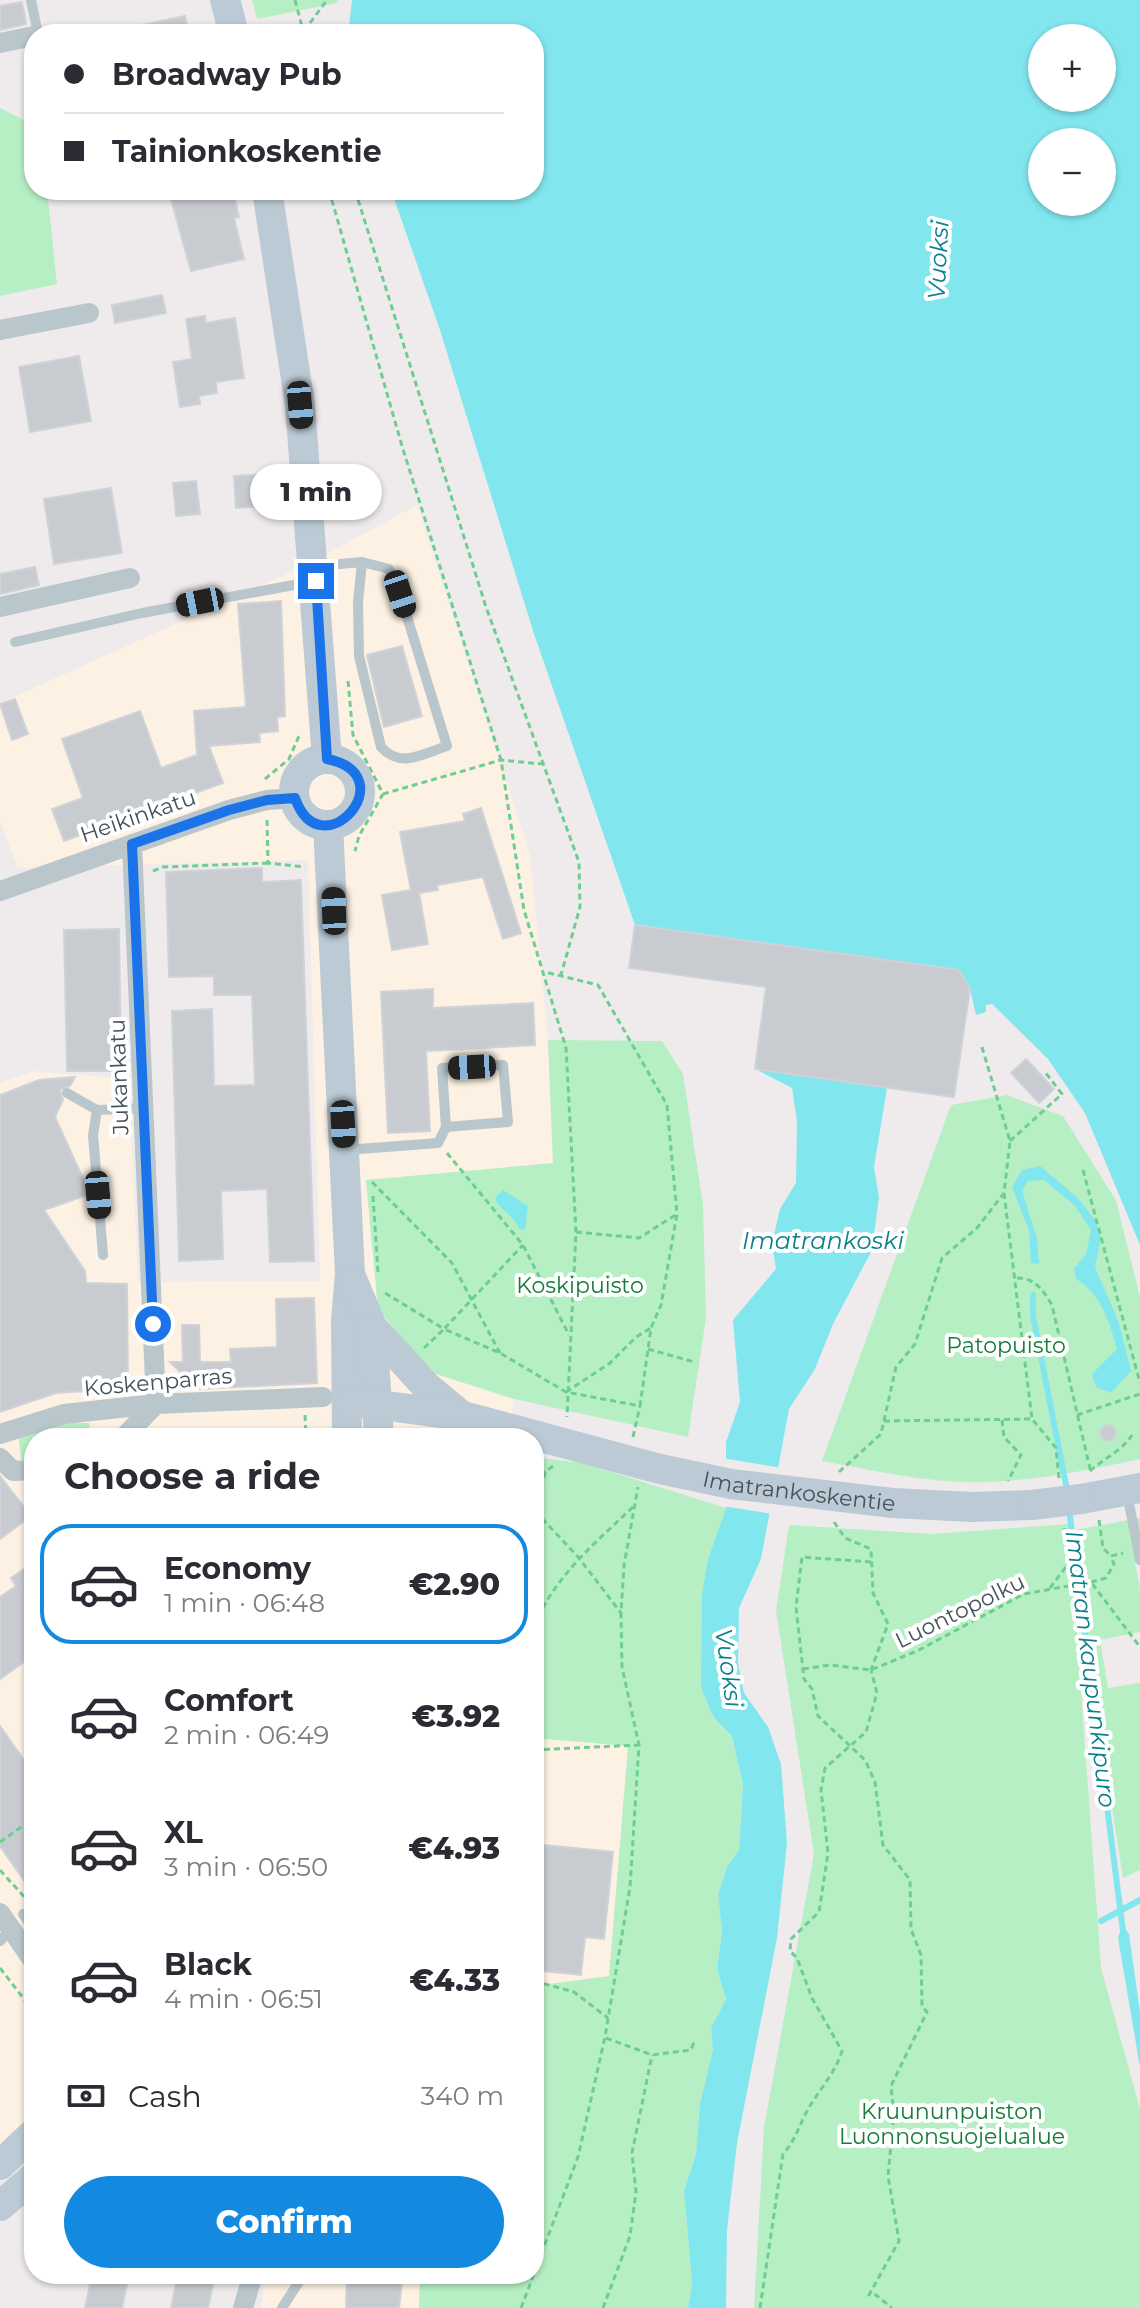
<!DOCTYPE html>
<meta charset="utf-8">
<style>
body{margin:0;font-family:Montserrat,sans-serif;background:#f2f2f3;color:#2b2b33;height:100vh;display:flex;flex-direction:column;font-size:30px;white-space:nowrap}
*{box-sizing:border-box;margin:0}
p{font-size:26px;color:#7c7c81}
.icon{flex:none;width:44px;height:44px;fill:none;stroke:currentColor;stroke-width:2;stroke-linecap:round;stroke-linejoin:round}
.map{position:relative;flex:1;overflow:hidden}
.side{position:absolute;left:24px;top:1428px;width:520px;height:856px;display:flex;flex-direction:column;background:#fff;border-radius:32px;box-shadow:0 2px 6px #0004}
.side>*{flex:none}
.hud{position:absolute;left:24px;top:24px;width:520px;height:176px;border-radius:32px;box-shadow:0 2px 6px #0004;display:grid;align-content:center;height:176px;padding:0 40px;background:#fff}
.buttons{position:absolute;left:1028px;top:24px;display:grid;gap:16px}
.buttons a{display:grid;place-items:center;width:88px;height:88px;border-radius:50%;background:#fff;box-shadow:0 2px 6px #0004;font-size:40px}
.end{position:absolute;width:36px;height:36px;margin:-18px;border:10px solid #1a73e8;background:#fff;box-shadow:0 0 0 4px #fff}
.from{border-radius:50%}
.bubble{position:absolute;height:56px;border-radius:28px;background:#fff;box-shadow:0 2px 6px #0004;font-size:26px;font-weight:800;line-height:56px;text-align:center}
.car{position:absolute;width:24px;height:48px;margin:-24px -12px;border-radius:10px;box-shadow:0 0 6px 2px #0007;background:linear-gradient(#222 24%,#8ab4d8 0 40%,#222 0 76%,#8ab4d8 0 86%,#222 0)}
.hud b{display:flex;align-items:center;gap:28px;height:76px;font-size:30px}
.hud b+b{border-top:2px solid #e1e1e2}
.hud i{width:20px;height:20px;background:#2b2b33}
ul{padding:0;list-style:none}
li{display:flex;align-items:center;gap:24px;height:120px;margin:0 16px 12px;padding:0 24px;border:4px solid transparent;border-radius:32px}
li div{flex:1}
li b{display:block;font-size:30px}
li em{font-style:normal;font-weight:800}
li.on{border-color:#1489e0}
li>.icon{width:72px;height:72px;stroke-width:1.5}
h2{padding:0 40px;font-size:36px;line-height:96px}
.pay{display:flex;align-items:center;gap:20px;height:88px;padding:0 40px;font-size:30px}
.pay p{margin-inline-start:auto}
.button{display:flex;gap:16px;margin-top:auto;padding:16px 40px}
.button a{flex:1;height:92px;border-radius:48px;background:#1489e0;color:#fff;font-size:32px;font-weight:800;line-height:92px;text-align:center}
.map>svg:first-child{display:block}
</style>
<div class="map">
<svg width="1140" height="2308" viewBox="0 0 1140 2308">
<rect width="100%" height="100%" fill="#efebec"/>
<path fill="#fcf1e2" d="M417 505 530 855 548 1040 553 1164 367 1180 371 1246 430 1372 514 1399 509 1438H34V2152L0 2170V1083L34 1071 129 1079 138 1282 320 1281 308 860 18 868 0 822V703L300 568Z
M534 1738 628 1746 609 1977 534 1986Z
M265 2274H420L419 2308H261Z"/>
<path fill="#b7efc5" d="M252 0H338L337 3 257 19Z
M0 108 34 125V190H47L57 284 0 296Z
M548 1040 662 1041 683 1074 703 1205 706 1318 688 1437 514 1399 430 1372 378 1309 366 1180 553 1163Z
M1007 1095 1063 1116 1116 1200 1140 1297V1459C1090 1470 1039 1480 987 1482 932 1484 876 1471 822 1461L951 1105Z
M62 1423H89L91 1438H34V1463L22 1464 18 1434Z
M534 1457 583 1463 726 1508 708 1559 701 1688 714 1718 732 1736 743 1785 739 1850 727 1867 718 1895 722 1931 717 1969 726 1999 711 2028 713 2050 700 2103 696 2154 684 2191 692 2283 688 2308H419L420 2274H534V1986L609 1976 628 1746 534 1738Z
M1140 1518V1562L1135 1563 1140 1588V1632L1100 1640 1108 1688 1140 1683V1870L1123 1878 1093 1686 1074 1530Z
M1069 1524 1101 1968 1140 2109V2308H754L764 2127 814 1854 776 1611 789 1525 932 1534Z"/>
<path fill="#82e6ee" fill-rule="evenodd" d="M352 0H1140V1245L1085 1113 1048 1059 992 1004 986 1005V1012L976 1015 970 989 959 971 635 925 534 634 439 327 391 190H534V34H358L349 27ZM1042 38H1102V98H1042ZM1042 142H1102V202H1042Z
M755 1069 887 1088 874 1167 879 1197 872 1250 833 1324 815 1369 789 1409 761 1559 739 1608 738 1663 744 1693 768 1727 781 1764 787 1843 777 1938 737 2143 727 2230 726 2308H688L692 2283 684 2191 696 2154 700 2103 713 2050 711 2028 726 1999 717 1969 722 1931 718 1895 727 1867 739 1850 743 1785 732 1736 714 1718 701 1688 702 1595 708 1559 726 1508V1442L740 1402 733 1320 776 1269 772 1244 780 1209 796 1183 797 1121 792 1088Z
M1040 1166 1078 1198 1095 1220 1101 1238 1095 1267 1119 1323 1131 1371 1111 1393 1096 1387 1092 1374 1117 1349C1110 1323 1100 1292 1076 1279L1074 1269 1086 1254 1091 1230 1075 1206 1044 1180 1028 1181 1022 1191 1037 1238 1039 1264 1031 1263 1029 1230 1012 1187 1022 1170Z
M503 1190 528 1206 525 1230 519 1229C514 1215 499 1210 495 1198Z
M1122 1925 1129 1934 1140 2012V2067L1118 1938Z"/>
<path fill="#efebec" d="M722 1458 782 1468 773 1514 722 1506Z"/>
<g fill="none" stroke-linecap="round" stroke-linejoin="round">
<path stroke="#82e6ee" stroke-width="6" d="M1033 1295V1316L1067 1490
M1069 1509 1123 1931
M1101 1921 1140 1900"/>
</g>
<path fill="#c8ccd1" stroke="#cfd3d8" stroke-width="2" d="M22 2 26 24 0 30V6Z
M185 16 189 34H133V27Z
M195 190H233L239 217 234 218 244 259 191 271 170 196Z
M162 295 166 313 115 323 112 305Z
M205 316 206 323 235 318 244 378 216 382 217 393 199 396 200 404 180 407 173 362 192 359 186 319Z
M79 356 91 421 30 432 19 367Z
M267 474 268 506 236 508 234 476Z
M196 481 200 514 176 516 173 483Z
M111 488 122 553 54 564 44 499Z
M35 567 39 585 0 594V574Z
M281 601 285 716 277 717 278 731 259 733 260 742 209 746 223 783 64 841 52 809 83 798 62 739 140 711 161 768 197 755 194 711 246 707 238 604Z
M402 646 422 716 384 727 367 655Z
M15 699 28 734 12 740 0 704Z
M481 808 521 933 503 939 483 877 437 885 438 890 419 893 428 944 392 950 382 895 411 890 400 832 465 821 463 814Z
M262 868V882L301 880 314 1261 270 1262 267 1189 221 1191 223 1259 179 1261 172 1011 212 1009 214 1086 255 1085 252 995H214V976L169 977 166 872Z
M635 925 959 970 970 989 954 1097 755 1069 766 987 629 968Z
M119 929 121 1071H67L64 930Z
M433 989V1008L533 1003 535 1045 426 1051 430 1131 388 1133 381 992Z
M1026 1059 1054 1089 1039 1103 1011 1073Z
M75 1077 70 1086 60 1090 63 1100 55 1117 90 1194 44 1210 85 1271 86 1283 127 1284 128 1388 56 1393 0 1412V1095L39 1080Z
M314 1298 317 1383 198 1389 170 1362H183L182 1325H199L200 1362H231L230 1349 277 1347 276 1299Z
M1100 1433a8 8 0 1 1 16 0a8 8 0 1 1-16 0Z
M0 1476 31 1516 0 1539Z
M34 1562V1655L0 1679V1597L16 1586 11 1578Z
M0 1726 34 1774V1895L0 1846Z
M534 1844 613 1852 604 1939 585 1937 581 1975 534 1970Z
M92 2274H129L122 2308H85Z
M178 2274H215L208 2308H171Z
M347 2274H403L399 2308H346Z"/>
<g fill="none" stroke-linecap="round" stroke-linejoin="round">
<path stroke="#6ece92" stroke-width="3" stroke-dasharray="6 4" stroke-linecap="butt" d="M295 0 304 34
M304 31 327 0
M329 190 402 446 501 760 524 910 566 1048 576 1232 567 1417
M355 190 486 607 579 862 580 907 561 975
M348 681 353 735 383 794 359 836 355 851
M265 779 289 759 299 736
M383 794 501 760 542 764
M267 820 268 863 305 867
M153 871 163 867 268 863
M1010 1141 1062 1094 1045 1072
M447 1153 523 1245 569 1335
M1083 1170 1140 1383
M372 1182 452 1263 500 1353
M1004 1193 1032 1419
M373 1196 378 1272
M576 1232 639 1238 677 1214
M1017 1278C1035 1278 1043 1290 1052 1305L1091 1473
M385 1293 444 1329 523 1245
M424 1348 444 1329 500 1353 566 1392 640 1406 651 1328 661 1305 677 1214 667 1105 598 985 545 972
M648 1349 694 1362
M566 1392 610 1363 636 1337 651 1328
M305 1415 306 1438
M1077 1415 1140 1394
M1002 1420 1004 1437 1021 1455 1008 1481
M884 1421 1032 1419 1056 1448 1059 1479
M633 1437 640 1406
M553 1466 545 1472 536 1512 579 1558 621 1613
M1090 1471C1103 1459 1123 1450 1132 1435
M534 1472H545
M839 1472 881 1434 896 1367 915 1344 942 1258 977 1228 1004 1193 1010 1141 981 1044
M1099 1520 1103 1548 1111 1556 1123 1553
M834 1522 845 1538 871 1549 873 1593 888 1624 871 1670
M871 1562 802 1557 796 1607 804 1679 812 1689 818 1716 865 1760 875 1782 883 1845 910 1880 911 1929 921 1955 922 2006 927 2012 891 2086 894 2113 888 2176 899 2241 869 2295H876L892 2308
M1091 1582 1106 1578 1114 1564 1111 1556
M1050 1588 1068 1564 1064 1526
M534 1626C555 1576 595 1543 633 1507
M803 1669 830 1665 871 1670 919 1650 1024 1594 1091 1582 1140 1647
M534 1750 638 1745
M0 1842 34 1818
M0 1870 27 1900
M0 1968 34 2012
M534 1981 574 1992 608 2018
M606 2038 652 2055 691 2050 694 2042
M534 2273 578 2157 605 2037 630 1887 639 1745 622 1667 621 1613 624 1565 638 1487
M521 2308 534 2274
M603 2308 630 2236 636 2192 632 2153 652 2055
M760 2308 783 2154C795 2141 799 2126 807 2111 818 2091 835 2074 842 2051L812 1998 797 1958 790 1951 791 1939 819 1912 828 1853 821 1790 825 1768 866 1732 877 1693 871 1670"/>
<path stroke="#b9c6cc" stroke-width="10" d="M31 0 38 34
M317 566 362 562 389 569 400 594 447 746C422 754 401 769 381 747L359 656 358 602 362 562
M15 642 142 613 310 582
M67 1093 97 1110 144 1108
M97 1110 93 1135 103 1255
M346 1150 438 1143 446 1127 508 1122 503 1065 442 1068 446 1127
M1127 1493 1140 1560
M23 1914 34 1930
M0 1941 11 1929
M282 2308 304 2274"/>
<path stroke="#b9c6cc" stroke-width="20" d="M0 43 34 36
M0 330 89 313
M0 607 130 578
M0 891 229 810 267 800 295 798
M0 1434 64 1414 156 1404 323 1397
M123 1438 156 1404 132 844
M0 1458 13 1471 34 1470
M0 1913 34 1962
M243 2308 253 2274"/>
<g stroke="#bbcad4" stroke-width="30">
<path d="M225 0 234 34"/>
<path d="M267 190 300 405 327 759"/>
<circle cx="327" cy="792" r="33"/>
<path d="M328 825 350 1274 346 1321 347 1438"/>
<path d="M352 1279 372 1327 379 1438"/>
<path d="M372 1327 426 1386 461 1415"/>
<path id="s1" d="M349 1401 463 1416 660 1469 731 1484 893 1503 972 1507 1032 1505"/>
<path d="M1081 1499 1140 1488"/>
<path d="M0 2165 34 2133"/>
<path d="M0 2206 34 2177"/>
</g>
<path stroke="#bbcad4" stroke-width="30" d="M1032 1505 1081 1499"/>
</g>
<g fill="none" stroke-linecap="round" stroke-linejoin="round">
<path stroke="#1a73e8" stroke-width="10" d="M153 1324 132 844 229 810 267 800 295 798C321 872 407 775 327 759L316 581"/>
</g>
<g text-anchor="middle" dominant-baseline="central" stroke-width="8" stroke-linejoin="round" paint-order="stroke">
<g font-size="22" fill="#445259" stroke="#fff">
<text transform="translate(138 816) rotate(-19)">Heikinkatu</text>
<text transform="translate(119 1077) rotate(-92)">Jukankatu</text>
<text transform="translate(158 1382) rotate(-5)">Koskenparras</text>
<text stroke="none"><textPath href="#s1" startOffset="460">Imatrankoskentie</textPath></text>
<text transform="translate(960 1611) rotate(-26)">Luontopolku</text>
</g>
<g font-size="22" fill="#147b39" stroke="#fff">
<text x="580" y="1285">Koskipuisto</text>
<text x="1006" y="1345">Patopuisto</text>
<text x="952" y="2111">Kruununpuiston<tspan x="952" dy="25">Luonnonsuojelualue</tspan></text>
</g>
<g font-size="24" font-style="italic" fill="#0a808a" stroke="#fff">
<text transform="translate(938 260) rotate(-87)">Vuoksi</text>
<text x="823" y="1240">Imatrankoski</text>
<text transform="translate(729 1668) rotate(82)">Vuoksi</text>
<text transform="translate(1091 1669) rotate(83)">Imatran kaupunkipuro</text>
</g>
</g>
</svg>
<div class="buttons">
<a>+</a>
<a>−</a>
</div>
<i class="end from" style="left:153px;top:1324px"></i>
<i class="end" style="left:316px;top:581px"></i>
<div class="bubble" style="left:250px;top:464px;width:132px">1 min</div>
<i class="car" style="left:300px;top:405px;rotate:175deg"></i>
<i class="car" style="left:400px;top:594px;rotate:162deg"></i>
<i class="car" style="left:200px;top:602px;rotate:259deg"></i>
<i class="car" style="left:334px;top:911px;rotate:358deg"></i>
<i class="car" style="left:472px;top:1067px;rotate:267deg"></i>
<i class="car" style="left:343px;top:1124px;rotate:177deg"></i>
<i class="car" style="left:98px;top:1195px;rotate:175deg"></i>
<div class="hud">
<b><i class="from"></i>Broadway Pub</b>
<b><i></i>Tainionkoskentie</b>
</div>
<section class="side">
<h2>Choose a ride</h2>
<ul>
<li class="on"><svg class="icon" aria-label="car" viewBox="0 0 24 24"><path d="M5 17H2v-5l4-1 3-4h7l3 4 3 1v5h-3M9 17h6M6 11h13"/><circle cx="7" cy="17" r="2"/><circle cx="17" cy="17" r="2"/></svg><div><b>Economy</b><p>1 min · 06:48</p></div><em>€2.90</em></li>
<li><svg class="icon" aria-label="car" viewBox="0 0 24 24"><path d="M5 17H2v-5l4-1 3-4h7l3 4 3 1v5h-3M9 17h6M6 11h13"/><circle cx="7" cy="17" r="2"/><circle cx="17" cy="17" r="2"/></svg><div><b>Comfort</b><p>2 min · 06:49</p></div><em>€3.92</em></li>
<li><svg class="icon" aria-label="car" viewBox="0 0 24 24"><path d="M5 17H2v-5l4-1 3-4h7l3 4 3 1v5h-3M9 17h6M6 11h13"/><circle cx="7" cy="17" r="2"/><circle cx="17" cy="17" r="2"/></svg><div><b>XL</b><p>3 min · 06:50</p></div><em>€4.93</em></li>
<li><svg class="icon" aria-label="car" viewBox="0 0 24 24"><path d="M5 17H2v-5l4-1 3-4h7l3 4 3 1v5h-3M9 17h6M6 11h13"/><circle cx="7" cy="17" r="2"/><circle cx="17" cy="17" r="2"/></svg><div><b>Black</b><p>4 min · 06:51</p></div><em>€4.33</em></li>
</ul>
<div class="pay"><svg class="icon" aria-label="cash" viewBox="0 0 24 24"><path d="M3 7h18v10H3z"/><circle cx="12" cy="12" r="2"/></svg>Cash<p>340 m</p></div>
<div class="button"><a>Confirm</a></div>
</section>
</div>
